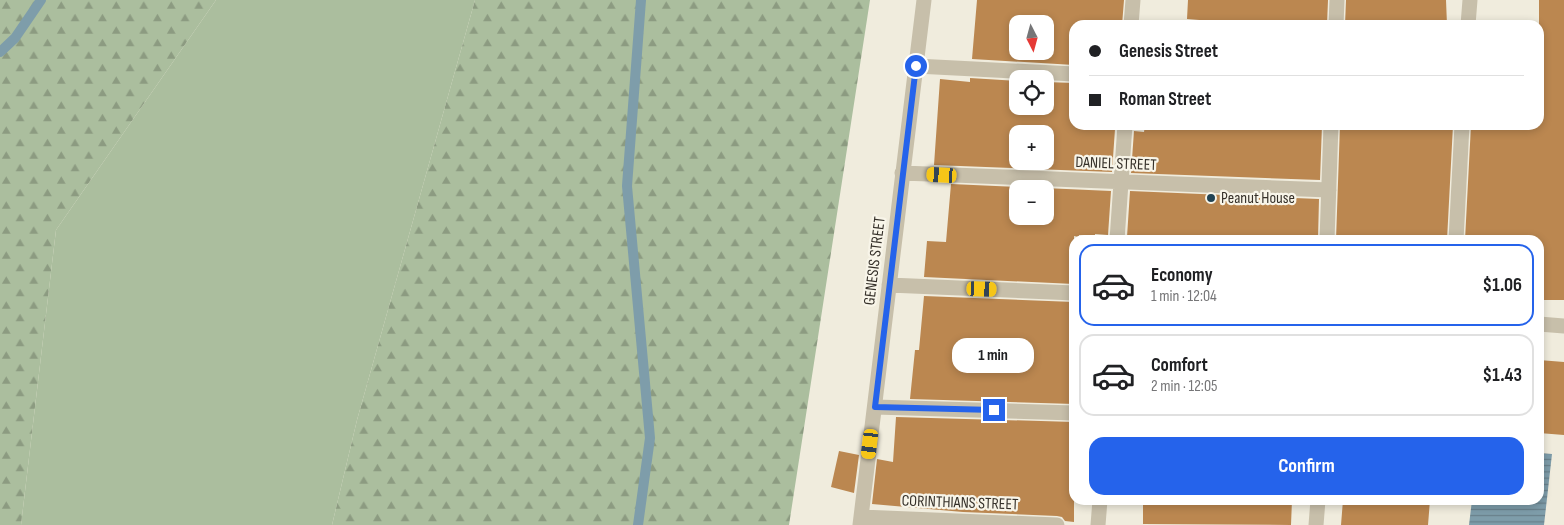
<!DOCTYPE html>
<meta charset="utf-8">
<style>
body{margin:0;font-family:"Sofia Sans Condensed",sans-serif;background:#f2f2f2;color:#202124;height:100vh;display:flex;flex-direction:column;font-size:19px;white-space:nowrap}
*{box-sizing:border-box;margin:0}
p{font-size:16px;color:#757577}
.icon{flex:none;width:28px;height:28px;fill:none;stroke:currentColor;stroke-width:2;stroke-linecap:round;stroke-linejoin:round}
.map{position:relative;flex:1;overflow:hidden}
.drawer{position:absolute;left:1069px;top:235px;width:475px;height:270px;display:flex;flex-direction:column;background:#fff;border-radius:15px;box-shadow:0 2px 8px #0003}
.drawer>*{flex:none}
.banner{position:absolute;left:1069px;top:20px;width:475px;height:110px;border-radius:15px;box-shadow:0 2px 8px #0003;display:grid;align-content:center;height:110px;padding:0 20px;background:#fff}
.needle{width:32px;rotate:174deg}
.buttons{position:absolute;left:1009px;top:15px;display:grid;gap:10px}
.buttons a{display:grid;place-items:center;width:45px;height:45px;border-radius:10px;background:#fff;box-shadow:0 2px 8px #0003;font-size:25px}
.end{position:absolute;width:22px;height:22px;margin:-11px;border:6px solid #2563eb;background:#fff;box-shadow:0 0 0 2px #fff}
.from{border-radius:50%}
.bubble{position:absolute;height:35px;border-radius:15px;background:#fff;box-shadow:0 2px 8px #0003;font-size:16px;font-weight:700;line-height:35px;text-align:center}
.car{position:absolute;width:15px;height:30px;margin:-15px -8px;border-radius:6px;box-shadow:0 0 4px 1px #0007;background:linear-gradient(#f5c518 24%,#345 0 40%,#f5c518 0 76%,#345 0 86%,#f5c518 0)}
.banner b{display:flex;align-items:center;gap:18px;height:48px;font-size:19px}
.banner b+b{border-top:1px solid #e0e0e0}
.banner i{width:12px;height:12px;background:#202124}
ul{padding:9px 0 0;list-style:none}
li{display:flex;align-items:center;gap:15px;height:82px;margin:0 10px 8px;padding:0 10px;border:2px solid #e0e0e0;border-radius:15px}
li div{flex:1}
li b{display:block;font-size:19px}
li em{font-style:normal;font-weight:700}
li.current{border-color:#2563eb}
li>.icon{width:45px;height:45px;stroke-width:1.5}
.button{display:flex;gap:10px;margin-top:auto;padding:10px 20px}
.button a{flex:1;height:58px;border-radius:15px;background:#2563eb;color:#fff;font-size:20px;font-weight:700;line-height:58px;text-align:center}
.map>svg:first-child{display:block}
</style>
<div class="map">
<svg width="1564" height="525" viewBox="0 0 1564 525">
<defs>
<pattern id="forest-firs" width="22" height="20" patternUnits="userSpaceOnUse" patternTransform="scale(1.25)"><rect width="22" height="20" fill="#abbe9e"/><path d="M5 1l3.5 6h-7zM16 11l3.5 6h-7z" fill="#8c9b81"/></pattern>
<pattern id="water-rules" width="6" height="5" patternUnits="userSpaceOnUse" patternTransform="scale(1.25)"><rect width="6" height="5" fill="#7e9daa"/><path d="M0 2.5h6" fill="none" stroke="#68808a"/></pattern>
</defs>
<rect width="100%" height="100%" fill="#f0ecdd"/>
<path fill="#abbe9e" d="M216 0H475L357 420 332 525H21L56 230Z"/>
<path fill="url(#forest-firs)" d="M0 0H216L56 230 21 525H0Z
M475 0H870L789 525H332L357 420Z"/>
<path fill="url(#water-rules)" d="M1539 453 1552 454 1544 525H1469L1472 500H1539Z"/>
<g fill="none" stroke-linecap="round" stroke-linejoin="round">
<path stroke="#7e9daa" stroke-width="10" d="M0 52 15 38 41 0
M638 525 650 438 627 186 641 0"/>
</g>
<path fill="#bb8750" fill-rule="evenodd" d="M977 0H1124L1122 25H1074V65L972 59ZM1018 24H1045V51H1018Z
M1188 0H1328L1327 25H1236V23L1187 19Z
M1346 0H1446L1447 25H1345Z
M1539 0H1564V300H1539V240H1465L1471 125H1539Z
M970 78 1018 81V106H1045V82L1074 83V126L1115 129 1112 172 934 165 940 79 970 82ZM1018 134H1045V161H1018Z
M1145 125H1322L1320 180 1131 173 1134 131 1144 132Z
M1340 125H1453L1447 240H1336Z
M951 184 1111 191 1108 235 1095 234V236L1079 235V237L1074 236V284L924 277 927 241 946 242ZM1018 189H1045V216H1018Z
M1130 191 1319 199 1318 239 1163 240 1127 237Z
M924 296 1074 302V404L910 399 915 350H919Z
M1539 360 1564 362V435L1539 433Z
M896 417 1074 422V522L1065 521 1062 517 1057 516 963 512 872 504 877 459 893 462Z
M839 451 859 455 854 493 831 487Z
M1143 500H1292L1291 525 1143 524Z
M1343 500H1430L1428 525H1341Z"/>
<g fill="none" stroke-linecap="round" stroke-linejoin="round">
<path stroke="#c7bfaa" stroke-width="15" d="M1131 25 1133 0
M1336 25 1337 0
M1468 25 1470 0
M916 66 1074 74
M902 173 1329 190
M1117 240 1125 125
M1327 240 1331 125
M1456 240 1462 125
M889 285 1074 293
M1539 324 1564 326
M875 407 1074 413
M861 517 1057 525
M860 525 924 0
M1098 525 1100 500
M1316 525 1318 500"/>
</g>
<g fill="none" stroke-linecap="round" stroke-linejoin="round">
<path stroke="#2563eb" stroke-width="6" d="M916 66 875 407 994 410"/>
</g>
<circle fill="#224353" stroke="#f8f5e9" stroke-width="2" cx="1211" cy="198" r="5"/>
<g text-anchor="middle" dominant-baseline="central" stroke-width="4.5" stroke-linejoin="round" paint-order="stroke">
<g font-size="16" fill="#353029" stroke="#f8f5e9">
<text transform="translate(1116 164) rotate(2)">DANIEL STREET</text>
<text transform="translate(875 261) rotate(-83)">GENESIS STREET</text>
<text transform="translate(960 503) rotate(2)">CORINTHIANS STREET</text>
</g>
<g font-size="16" fill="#353029" stroke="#f8f5e9" text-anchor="start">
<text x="1221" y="198">Peanut House</text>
</g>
</g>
</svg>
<div class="buttons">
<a><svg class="needle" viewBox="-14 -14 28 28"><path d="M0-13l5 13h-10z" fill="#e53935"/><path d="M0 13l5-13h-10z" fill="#757577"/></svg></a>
<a><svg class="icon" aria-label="locate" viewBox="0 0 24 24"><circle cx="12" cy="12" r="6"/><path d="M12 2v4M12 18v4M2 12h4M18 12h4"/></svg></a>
<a>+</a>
<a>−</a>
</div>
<i class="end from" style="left:916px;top:66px"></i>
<i class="end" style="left:994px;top:410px"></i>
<div class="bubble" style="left:952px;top:338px;width:82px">1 min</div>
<i class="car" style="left:942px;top:175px;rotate:273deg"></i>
<i class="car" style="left:982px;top:289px;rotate:92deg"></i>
<i class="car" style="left:870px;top:444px;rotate:187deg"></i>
<div class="banner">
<b><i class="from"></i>Genesis Street</b>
<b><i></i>Roman Street</b>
</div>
<section class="drawer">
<ul>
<li class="current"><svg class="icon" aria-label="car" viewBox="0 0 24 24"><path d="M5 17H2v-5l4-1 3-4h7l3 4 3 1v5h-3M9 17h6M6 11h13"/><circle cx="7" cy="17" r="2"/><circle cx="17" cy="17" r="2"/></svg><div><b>Economy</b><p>1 min · 12:04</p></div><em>$1.06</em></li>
<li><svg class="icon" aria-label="car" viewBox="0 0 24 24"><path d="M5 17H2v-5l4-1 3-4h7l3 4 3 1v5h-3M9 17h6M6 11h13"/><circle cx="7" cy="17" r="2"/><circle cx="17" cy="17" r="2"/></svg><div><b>Comfort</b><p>2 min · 12:05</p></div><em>$1.43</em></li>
</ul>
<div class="button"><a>Confirm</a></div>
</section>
</div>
